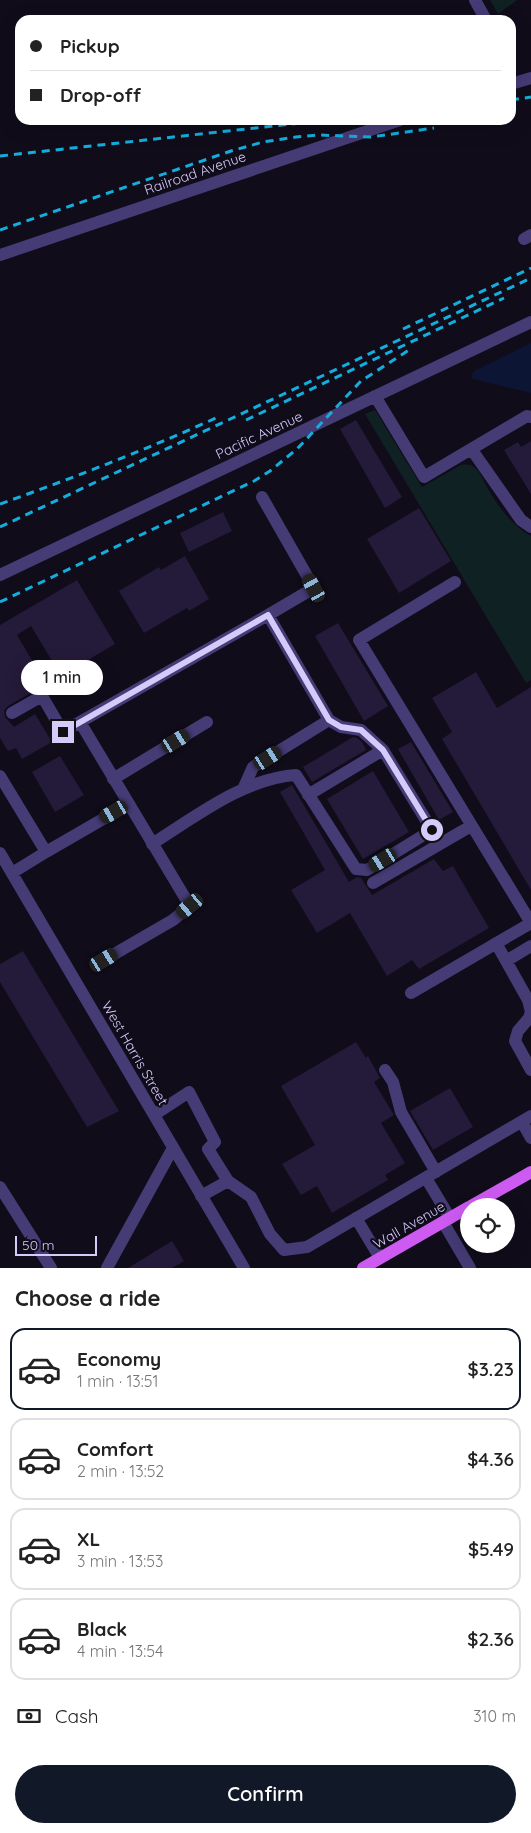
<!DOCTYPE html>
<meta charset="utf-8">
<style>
body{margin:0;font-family:Quicksand,sans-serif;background:#f6f6f6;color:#222;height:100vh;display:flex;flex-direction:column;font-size:19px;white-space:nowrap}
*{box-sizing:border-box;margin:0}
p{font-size:16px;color:#767676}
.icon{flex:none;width:28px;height:28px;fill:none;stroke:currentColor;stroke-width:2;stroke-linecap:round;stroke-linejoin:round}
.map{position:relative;height:1268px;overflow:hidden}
.details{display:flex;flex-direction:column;background:#fff;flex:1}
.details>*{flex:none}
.top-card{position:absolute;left:15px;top:15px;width:501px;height:110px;border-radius:15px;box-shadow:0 5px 20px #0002;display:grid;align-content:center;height:110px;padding:0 15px;background:#fff}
.controls{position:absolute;left:460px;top:1198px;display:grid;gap:10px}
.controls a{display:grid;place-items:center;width:55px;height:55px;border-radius:50%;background:#fff;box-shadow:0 5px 20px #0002;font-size:25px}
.scale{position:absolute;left:15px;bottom:12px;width:82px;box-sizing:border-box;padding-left:5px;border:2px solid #d6cafb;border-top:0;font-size:14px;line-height:18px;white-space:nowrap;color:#d6cafb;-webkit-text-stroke:4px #100c1a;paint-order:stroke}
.end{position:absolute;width:22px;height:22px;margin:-11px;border:6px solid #d6cafb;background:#111;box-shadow:0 0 0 2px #111}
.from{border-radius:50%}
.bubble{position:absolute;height:35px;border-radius:18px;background:#fff;box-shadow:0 5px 20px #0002;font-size:16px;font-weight:600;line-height:35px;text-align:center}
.car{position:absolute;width:15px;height:30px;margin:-15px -8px;border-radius:6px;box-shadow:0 0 4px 1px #0007;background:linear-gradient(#222 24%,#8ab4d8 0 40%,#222 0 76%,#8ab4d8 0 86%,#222 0)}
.top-card b{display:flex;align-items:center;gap:18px;height:48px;font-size:19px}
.top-card b+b{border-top:1px solid #e0e0e0}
.top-card i{width:12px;height:12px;background:#222}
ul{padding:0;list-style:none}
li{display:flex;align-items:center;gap:15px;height:82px;margin:0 10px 8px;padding:0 5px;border:2px solid #e0e0e0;border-radius:15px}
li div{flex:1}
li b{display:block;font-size:19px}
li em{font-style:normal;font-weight:600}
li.active{border-color:#111827}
li>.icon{width:45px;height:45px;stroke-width:1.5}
h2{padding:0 15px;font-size:22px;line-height:60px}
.pay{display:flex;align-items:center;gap:12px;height:55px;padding:0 15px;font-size:19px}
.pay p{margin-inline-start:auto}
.primary-button{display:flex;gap:10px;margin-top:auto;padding:10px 15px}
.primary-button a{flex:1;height:58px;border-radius:30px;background:#111827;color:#fff;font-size:20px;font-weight:600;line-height:58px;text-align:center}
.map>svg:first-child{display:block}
</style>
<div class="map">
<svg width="531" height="1268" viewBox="0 0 531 1268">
<rect width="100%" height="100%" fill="#100c1a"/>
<path fill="#102123" d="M490 0H517L498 14Z
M375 410 422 487 459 466C464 464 469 464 474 467 480 471 483 480 487 487 498 506 511 525 531 536V680L526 683 365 414Z"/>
<path fill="#0c1533" d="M531 343V393L473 379 471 375 474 371Z"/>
<path fill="#241a39" d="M356 420 402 497 385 508 340 429Z
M531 441V494L504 450 518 442 521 447Z
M419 508 451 561 399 593 367 539Z
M223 512 232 531 189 552 180 533Z
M185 556 209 599 189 611 187 608 144 633 119 591 159 567 161 570Z
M77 580 115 644 61 676 31 626 17 635 46 684 8 706 4 711 5 717 14 727 35 714 52 742 22 759 16 748 8 751 0 738V625Z
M338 623 388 706 364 721 315 636Z
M476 672 497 708 531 687V890L442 739 452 732 432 698Z
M353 737 357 738 362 742 366 750 312 782 303 767Z
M411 742 453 812 439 820 398 749Z
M60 756 84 795 55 812 32 772Z
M373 771 409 832 363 859 327 799Z
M292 785 349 882 357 877 361 878 372 895 434 859 443 871 453 866 489 928 419 969 412 960 387 976 350 913 317 933 291 890 325 870 280 792Z
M23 951 119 1111 87 1127 0 982V964Z
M356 1042 366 1058 368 1056 380 1078 374 1082 394 1115 381 1123 405 1163 385 1175 388 1180 332 1213 317 1186 301 1195 282 1164 315 1145 281 1086Z
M450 1088 473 1127 433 1150 410 1111Z
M172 1241 184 1261 172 1268H128Z"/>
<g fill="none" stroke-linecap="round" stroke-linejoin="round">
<path stroke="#453b75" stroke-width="12" d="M475 0 486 20
M511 84 531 78
M524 239 531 235
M0 255 400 120
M375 396 424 477 527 416 531 417
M472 450 521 520 531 527
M262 497 314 588 268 615
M0 575 531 322
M455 582 359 640 531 923
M12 713 42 696 63 732 80 722 190 906 173 920 104 960
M329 720 341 727 361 730 383 750
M80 722 268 615 329 720 253 767 244 787
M0 776 46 852 12 873
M113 779 207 722
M152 844C195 817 245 778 296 775L356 869 367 870 432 830 383 750 308 795
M46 852 129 804
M0 853 244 1268
M373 883 471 826
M496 943 528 1000 531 1012 529 1018 518 1031 515 1041 531 1070
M506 961 531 946
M411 993 531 923
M385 1070 393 1082 401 1112 436 1172
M154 1115 189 1092 215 1142 208 1149 228 1181 251 1197 270 1234 284 1250 307 1247 531 1116
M522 1122 531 1138
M426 1178 450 1218
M0 1187 51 1268
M201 1196 228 1181
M356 1218 380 1258
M443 1222 470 1268
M107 1268 173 1148"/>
<path stroke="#cd5af1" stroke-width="12" d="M471 1206 531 1172
M363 1268 469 1207"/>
<path stroke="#13aedd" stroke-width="3" stroke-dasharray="8 6" stroke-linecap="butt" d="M511 100 531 97
M0 156 328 120
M0 230 231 151 263 142 296 137 319 135 371 137 434 128
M403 329 531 268
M246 420 504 298
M0 504C73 478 145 450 216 418
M0 527 531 278
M0 602 254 481 270 471 297 449 361 381 409 350"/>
</g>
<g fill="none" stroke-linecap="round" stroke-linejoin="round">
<path stroke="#d6cafb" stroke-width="6" d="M63 732 268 615 329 720 341 727 361 730 383 750 432 830"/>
</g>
<g text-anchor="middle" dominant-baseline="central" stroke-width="4.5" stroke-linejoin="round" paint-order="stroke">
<g font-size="14" fill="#d6cafb" stroke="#100c1a">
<text transform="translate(195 173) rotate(-19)">Railroad Avenue</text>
<text transform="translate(259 435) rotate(-25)">Pacific Avenue</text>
<text transform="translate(135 1053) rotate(60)">West Harris Street</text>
<text transform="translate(409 1225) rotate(-30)">Wall Avenue</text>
</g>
</g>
</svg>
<div class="controls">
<a><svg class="icon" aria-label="locate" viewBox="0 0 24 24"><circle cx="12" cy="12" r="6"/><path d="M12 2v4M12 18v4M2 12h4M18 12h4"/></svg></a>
</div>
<div class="scale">50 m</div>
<i class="end from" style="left:432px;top:830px"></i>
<i class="end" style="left:63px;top:732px"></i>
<div class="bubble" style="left:21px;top:660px;width:82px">1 min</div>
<i class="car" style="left:314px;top:588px;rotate:331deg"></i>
<i class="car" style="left:176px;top:741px;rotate:59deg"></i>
<i class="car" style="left:268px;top:758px;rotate:58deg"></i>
<i class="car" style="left:114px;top:812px;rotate:240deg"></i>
<i class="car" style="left:383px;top:860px;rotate:239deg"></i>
<i class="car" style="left:190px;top:906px;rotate:230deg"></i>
<i class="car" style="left:104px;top:960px;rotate:59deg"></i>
<div class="top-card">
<b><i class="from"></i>Pickup</b>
<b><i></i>Drop-off</b>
</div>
</div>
<section class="details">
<h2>Choose a ride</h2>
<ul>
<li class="active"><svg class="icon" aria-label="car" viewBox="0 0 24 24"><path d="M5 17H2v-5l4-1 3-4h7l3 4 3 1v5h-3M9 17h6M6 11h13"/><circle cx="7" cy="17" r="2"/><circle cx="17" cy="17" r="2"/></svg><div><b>Economy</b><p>1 min · 13:51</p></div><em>$3.23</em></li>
<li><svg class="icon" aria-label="car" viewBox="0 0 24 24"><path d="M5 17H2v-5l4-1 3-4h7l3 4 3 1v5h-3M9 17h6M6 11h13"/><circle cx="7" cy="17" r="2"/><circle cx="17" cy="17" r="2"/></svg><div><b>Comfort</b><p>2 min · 13:52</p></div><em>$4.36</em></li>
<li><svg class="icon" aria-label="car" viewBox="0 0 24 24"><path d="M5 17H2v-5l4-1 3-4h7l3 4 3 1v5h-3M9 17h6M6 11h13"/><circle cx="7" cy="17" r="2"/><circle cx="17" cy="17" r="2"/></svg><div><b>XL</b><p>3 min · 13:53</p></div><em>$5.49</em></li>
<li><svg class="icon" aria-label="car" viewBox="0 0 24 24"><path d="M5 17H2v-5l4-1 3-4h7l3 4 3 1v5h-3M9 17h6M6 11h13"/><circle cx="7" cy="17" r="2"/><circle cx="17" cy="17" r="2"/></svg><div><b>Black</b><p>4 min · 13:54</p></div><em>$2.36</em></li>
</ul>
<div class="pay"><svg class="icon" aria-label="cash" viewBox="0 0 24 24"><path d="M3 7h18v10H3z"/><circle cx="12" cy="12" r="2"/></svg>Cash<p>310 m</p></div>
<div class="primary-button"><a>Confirm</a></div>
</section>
